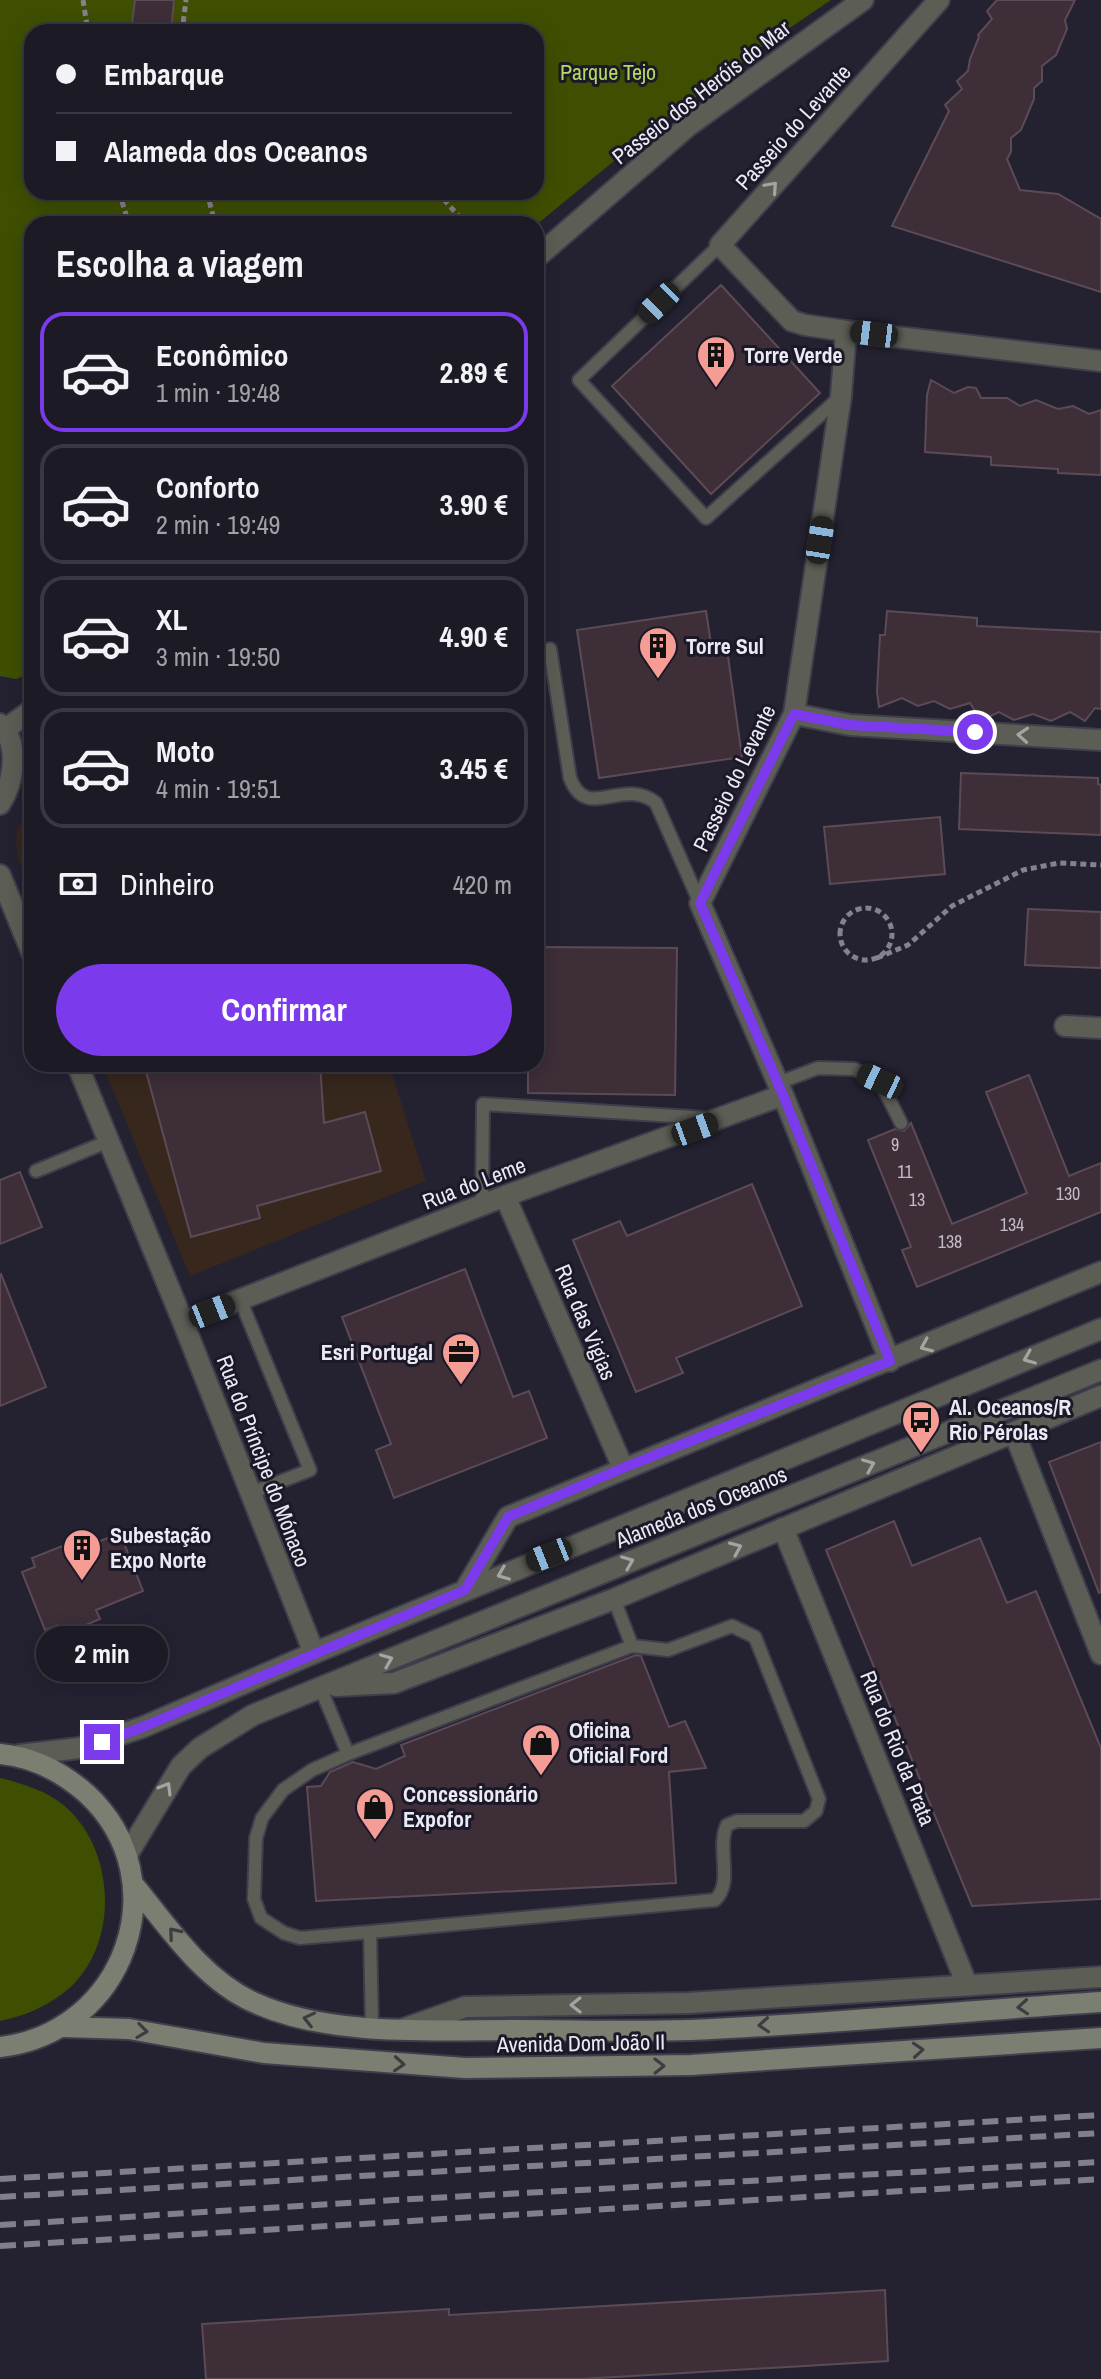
<!DOCTYPE html>
<html lang="pt">
<meta charset="utf-8">
<style>
body{margin:0;font-family:"Archivo Narrow",sans-serif;background:#282732;color:#f1f3f6;height:100vh;display:flex;flex-direction:column;font-size:30px;white-space:nowrap}
*{box-sizing:border-box;margin:0}
p{font-size:26px;color:#a0a1a7}
.icon{flex:none;width:44px;height:44px;fill:none;stroke:currentColor;stroke-width:2;stroke-linecap:round;stroke-linejoin:round}
.map{position:relative;flex:1;overflow:hidden}
.details{position:absolute;left:24px;top:216px;width:520px;height:856px;display:flex;flex-direction:column;background:#1b1a25;border-radius:24px;box-shadow:0 4px 20px #0003,0 0 0 2px #393842}
.details>*{flex:none}
.banner{position:absolute;left:24px;top:24px;width:520px;height:176px;border-radius:24px;box-shadow:0 4px 20px #0003,0 0 0 2px #393842;display:grid;align-content:center;height:176px;padding:0 32px;background:#1b1a25}
.end{position:absolute;width:36px;height:36px;margin:-18px;border:10px solid #7c3aed;background:#fff;box-shadow:0 0 0 4px #fff}
.from{border-radius:50%}
.bubble{position:absolute;height:56px;border-radius:28px;background:#1b1a25;box-shadow:0 4px 20px #0003,0 0 0 2px #393842;font-size:26px;font-weight:700;line-height:56px;text-align:center}
.car{position:absolute;width:24px;height:48px;margin:-24px -12px;border-radius:10px;box-shadow:0 0 6px 2px #0007;background:linear-gradient(#222 24%,#8ab4d8 0 40%,#222 0 76%,#8ab4d8 0 86%,#222 0)}
.banner b{display:flex;align-items:center;gap:28px;height:76px;font-size:30px}
.banner b+b{border-top:2px solid #393842}
.banner i{width:20px;height:20px;background:#f1f3f6}
ul{padding:0;list-style:none}
li{display:flex;align-items:center;gap:24px;height:120px;margin:0 16px 12px;padding:0 16px;border:4px solid #393842;border-radius:24px}
li div{flex:1}
li b{display:block;font-size:30px}
li em{font-style:normal;font-weight:700}
li.active{border-color:#7c3aed}
li>.icon{width:72px;height:72px;stroke-width:1.5}
h2{padding:0 32px;font-size:36px;line-height:96px}
.pay{display:flex;align-items:center;gap:20px;height:88px;padding:0 32px;font-size:30px}
.pay p{margin-inline-start:auto}
.primary-button{display:flex;gap:16px;margin-top:auto;padding:16px 32px}
.primary-button a{flex:1;height:92px;border-radius:48px;background:#7c3aed;color:#fff;font-size:32px;font-weight:700;line-height:92px;text-align:center}
.map>svg:first-child{display:block}
</style>
<div class="map">
<svg width="1101" height="2379" viewBox="0 0 1101 2379">
<rect width="100%" height="100%" fill="#242231"/>
<path fill="#37271d" d="M32 806V893L18 858 16 842 18 827Z
M102 1064H389L426 1181 190 1276Z"/>
<path fill="#3e4f01" fill-rule="evenodd" d="M0 0H831L766 44 642 138 536 225 32 224V673L16 679 0 676ZM32 32H536V192H32Z
M0 1778C24 1784 48 1791 67 1808 118 1855 119 1952 62 1994 42 2009 23 2016 0 2021Z"/>
<path fill="#3d2e38" stroke="#5c4b56" stroke-width="2" d="M135 0H174L171 32H131Z
M997 0H1075L1065 20 1067 29 1056 55 1042 66V81L1034 88V99L1021 130 1011 138V152L1007 159 1020 190 1058 194 1101 219V292L892 226 949 111 945 105 962 89 957 81 968 71 970 59 979 37 978 35 992 19 987 11Z
M721 285 820 393 711 494 612 386Z
M931 380 954 393 968 387 976 388 981 398H1007L1020 406 1036 400 1058 409 1073 406 1089 414 1101 410V475L1058 473V469L991 465V457L925 452 927 395Z
M706 611 711 644 726 642 742 757 599 778 577 630Z
M887 611 977 618V626L1101 632V709L1095 708 1085 721 1070 712 1051 721 1033 714 1014 720 999 712 981 720 970 703 950 709 934 701 918 706 902 698 879 707 877 692 880 635H885Z
M961 773 1098 778V784L1101 785V835L959 829Z
M940 817 945 874 830 884 824 827Z
M1028 909 1101 912V968L1025 965Z
M536 947 677 948 675 1095 528 1093V1064H536Z
M144 1064H320L324 1123 365 1112 381 1171 257 1206 260 1218 191 1237Z
M1029 1075 1069 1176 1101 1163V1212L917 1287 902 1250 911 1247 868 1140 895 1129 904 1131 911 1123 952 1224 989 1209 1027 1193 986 1092Z
M20 1172 42 1227 0 1244V1180Z
M752 1184 802 1306 676 1358 683 1373 636 1392 573 1240 620 1221 627 1236Z
M465 1269 513 1397 529 1391 547 1438 394 1498 376 1450 391 1444 342 1317Z
M1 1274 46 1387 0 1406V1275Z
M1101 1442V1592L1099 1593 1049 1462Z
M894 1521 912 1566 980 1538 1007 1603 1036 1591 1101 1748V1899L972 1906 826 1550Z
M120 1533 143 1591 96 1610 100 1619 62 1635 58 1625 45 1630 22 1572 35 1567 32 1558 70 1543 73 1552Z
M636 1655 641 1656 669 1727 685 1721 706 1768 669 1772 676 1883 316 1901 307 1787 321 1786 330 1772 353 1762 376 1769 405 1756 401 1745Z
M885 2290 888 2361 581 2379H206L202 2324 449 2309V2315Z"/>
<g fill="none" stroke-linecap="round" stroke-linejoin="round">
<g stroke="#403e4c" stroke-width="16">
<path id="lane" d="M720 245 579 380 706 518 839 398
M550 649 570 778C587 823 622 776 656 803L700 903
M778 1083 818 1068 854 1069 880 1081 901 1123
M36 1171 109 1141
M482 1205 483 1104 707 1118
M240 1299 310 1470 251 1493
M614 1599 632 1646
M320 1687 348 1754
M370 1932 715 1900C734 1883 716 1848 727 1825L737 1821H804L816 1811 819 1799 755 1637 732 1626 668 1650 632 1646 348 1754 312 1770 283 1790 262 1818 256 1838 254 1899 261 1918 284 1933 300 1938 370 1932 372 2028"/>
</g>
<g stroke="#403e4c" stroke-width="24">
<path id="street" d="M536 258 688 126 863 0
M846 331 1101 361
M794 714 850 725 1101 740
M0 724C20 744 14 782 0 804
M0 733 32 710
M0 875 32 953
M1065 1026 1101 1028
M77 1064 183 1322 314 1653
M505 1196 623 1468
M183 1322 505 1196 783 1095
M890 1361 783 1095 700 903 794 714 841 396 846 331 805 325 792 321 720 245 939 0
M1014 1432 1101 1654
M783 1528 967 1985
M465 1590 508 1517 1101 1272
M336 1686 394 1683 614 1599 1101 1396
M19 1755 80 1748 143 1727 314 1653 1101 1329
M127 1855 181 1766 200 1748 253 1715 1101 1370
M403 2029 465 2007 688 2003 1101 1977"/>
</g>
<g stroke="#403e4c" stroke-width="24">
<path id="secondary" d="M0 1754C34 1757 62 1772 87 1794 180 1881 124 2033 0 2047
M133 1884C167 1925 202 1979 253 2002 329 2037 432 2030 515 2030 574 2030 632 2032 691 2030 827 2024 964 2011 1101 2002
M64 2027 129 2029 264 2053 465 2068 691 2065 1101 2038"/>
</g>
<path stroke="#83828e" stroke-width="5" stroke-dasharray="6 4" stroke-linecap="butt" d="M83 0 88 32
M182 32 186 0
M119 192 129 224
M207 192 215 224
M437 192 466 224
M840 934a26 26 0 1 1 52 0a26 26 0 1 1-52 0Z
M877 958 908 945 952 906 1023 870 1059 863 1101 865"/>
<use href="#lane" stroke="#5c5e56" stroke-width="12"/>
<use href="#street" stroke="#5c5e56" stroke-width="20"/>
<use href="#secondary" stroke="#7b7f72" stroke-width="20"/>
<path stroke="#807f8c" stroke-width="6" stroke-dasharray="16 8" stroke-linecap="butt" d="M0 2179 1101 2115
M0 2197 1101 2133
M0 2225 394 2200 1101 2162
M0 2246 1101 2179"/>
</g>
<defs><path id="oneway-chevron" d="M-2-3.5L2.5 0L-2 3.5" fill="none" stroke-width="1.6" stroke-linecap="round" stroke-linejoin="round" transform="scale(2)"/></defs>
<g stroke="#a4a4a5">
<use href="#oneway-chevron" transform="translate(772 187) rotate(-48)"/>
<use href="#oneway-chevron" transform="translate(1023 735) rotate(-176)"/>
<use href="#oneway-chevron" transform="translate(926 1346) rotate(157)"/>
<use href="#oneway-chevron" transform="translate(1029 1358) rotate(158)"/>
<use href="#oneway-chevron" transform="translate(869 1465) rotate(-22)"/>
<use href="#oneway-chevron" transform="translate(736 1548) rotate(-23)"/>
<use href="#oneway-chevron" transform="translate(628 1562) rotate(-22)"/>
<use href="#oneway-chevron" transform="translate(503 1574) rotate(158)"/>
<use href="#oneway-chevron" transform="translate(387 1660) rotate(-22)"/>
<use href="#oneway-chevron" transform="translate(166 1788) rotate(-59)"/>
<use href="#oneway-chevron" transform="translate(576 2005) rotate(179)"/>
</g>
<g stroke="#3d3c41">
<use href="#oneway-chevron" transform="translate(174 1933) rotate(-130)"/>
<use href="#oneway-chevron" transform="translate(1023 2007) rotate(176)"/>
<use href="#oneway-chevron" transform="translate(309 2019) rotate(-167)"/>
<use href="#oneway-chevron" transform="translate(764 2025) rotate(176)"/>
<use href="#oneway-chevron" transform="translate(142 2031) rotate(8)"/>
<use href="#oneway-chevron" transform="translate(918 2050) rotate(-4)"/>
<use href="#oneway-chevron" transform="translate(399 2064) rotate(4)"/>
<use href="#oneway-chevron" transform="translate(659 2066) rotate(-1)"/>
</g>
<g fill="none" stroke-linecap="round" stroke-linejoin="round">
<path stroke="#7c3aed" stroke-width="10" d="M102 1742 143 1727 465 1590 508 1517 623 1468 890 1361 783 1095 700 903 794 714 850 725 975 732"/>
</g>
<defs>
<g id="building-pin" transform="scale(2)"><path d="M0 17L-7.5 6A9.5 9.5 0 1 1 7.5 6Z" fill="#f59c94" stroke="#1b1827"/><path d="M-4-6H4V6H1V3H-1V6H-4ZM-2.5-4.3h1.7v1.8h-1.7ZM.8-4.3h1.7v1.8H.8ZM-2.5-1h1.7V.8h-1.7ZM.8-1h1.7V.8H.8Z" fill="#111"/></g>
<g id="office-pin" transform="scale(2)"><path d="M0 17L-7.5 6A9.5 9.5 0 1 1 7.5 6Z" fill="#f59c94" stroke="#1b1827"/><path d="M-6-3h4V-5.5h4V-3h4V5H-6ZM-1-4.5V-3h2v-1.5ZM-6 0V1H6V0Z" fill="#111"/></g>
<g id="bus-pin" transform="scale(2)"><path d="M0 17L-7.5 6A9.5 9.5 0 1 1 7.5 6Z" fill="#f59c94" stroke="#1b1827"/><path d="M-5-6H5V4H4V6H2V4H-2V6H-4V4H-5ZM-3.5-4V0h7V-4ZM-3.5 1.2v1.5H-2V1.2ZM2 1.2v1.5H3.5V1.2Z" fill="#111"/></g>
<g id="shop-pin" transform="scale(2)"><path d="M0 17L-7.5 6A9.5 9.5 0 1 1 7.5 6Z" fill="#f59c94" stroke="#1b1827"/><path d="M-5-2.5h2.3a2.7 3.5 0 0 1 5.4 0H5L5.5 6h-11ZM-1.5-2.5h3a1.5 2.3 0 0 0-3 0Z" fill="#111"/></g>
</defs>
<g fill-rule="evenodd">
<use href="#building-pin" x="716" y="355"/>
<use href="#building-pin" x="658" y="646"/>
<use href="#office-pin" x="461" y="1352"/>
<use href="#bus-pin" x="921" y="1420"/>
<use href="#building-pin" x="82" y="1548"/>
<use href="#shop-pin" x="541" y="1743"/>
<use href="#shop-pin" x="375" y="1807"/>
</g>
<g text-anchor="middle" dominant-baseline="central" stroke-width="6" stroke-linejoin="round" paint-order="stroke">
<g font-size="18" fill="#c0bbc5">
<text x="895" y="1144">9</text>
<text x="905" y="1171">11</text>
<text x="1068" y="1193">130</text>
<text x="917" y="1199">13</text>
<text x="1012" y="1224">134</text>
<text x="950" y="1241">138</text>
</g>
<g font-size="22" fill="#b7d866" stroke="#1b1827">
<text x="608" y="72">Parque Tejo</text>
</g>
<g font-size="22" fill="#ebeaf4" stroke="#1b1827">
<text transform="translate(701 92) rotate(-38)">Passeio dos Heróis do Mar</text>
<text transform="translate(793 127) rotate(-48)">Passeio do Levante</text>
<text transform="translate(734 778) rotate(-64)">Passeio do Levante</text>
<text transform="translate(474 1183) rotate(-21)">Rua do Leme</text>
<text transform="translate(586 1322) rotate(67)">Rua das Vigias</text>
<text transform="translate(264 1461) rotate(69)">Rua do Príncipe do Mónaco</text>
<text transform="translate(701 1507) rotate(-22)">Alameda dos Oceanos</text>
<text transform="translate(898 1748) rotate(68)">Rua do Rio da Prata</text>
<text transform="translate(581 2043) rotate(-1)">Avenida Dom João II</text>
</g>
<g font-size="22" font-weight="bold" fill="#ebeaf4" stroke="#1b1827" text-anchor="start">
<text x="744" y="355">Torre Verde</text>
<text x="686" y="646">Torre Sul</text>
<text x="433" y="1352" text-anchor="end">Esri Portugal</text>
<text x="949" y="1407">Al. Oceanos/R<tspan x="949" dy="25">Rio Pérolas</tspan></text>
<text x="110" y="1535">Subestação<tspan x="110" dy="25">Expo Norte</tspan></text>
<text x="569" y="1730">Oficina<tspan x="569" dy="25">Oficial Ford</tspan></text>
<text x="403" y="1794">Concessionário<tspan x="403" dy="25">Expofor</tspan></text>
</g>
</g>
</svg>
<i class="end from" style="left:975px;top:732px"></i>
<i class="end" style="left:102px;top:1742px"></i>
<div class="bubble" style="left:36px;top:1626px;width:132px">2 min</div>
<i class="car" style="left:659px;top:303px;rotate:226deg"></i>
<i class="car" style="left:874px;top:334px;rotate:277deg"></i>
<i class="car" style="left:820px;top:540px;rotate:9deg"></i>
<i class="car" style="left:880px;top:1081px;rotate:295deg"></i>
<i class="car" style="left:695px;top:1129px;rotate:70deg"></i>
<i class="car" style="left:212px;top:1311px;rotate:68deg"></i>
<i class="car" style="left:549px;top:1555px;rotate:248deg"></i>
<div class="banner">
<b><i class="from"></i>Embarque</b>
<b><i></i>Alameda dos Oceanos</b>
</div>
<section class="details">
<h2>Escolha a viagem</h2>
<ul>
<li class="active"><svg class="icon" aria-label="car" viewBox="0 0 24 24"><path d="M5 17H2v-5l4-1 3-4h7l3 4 3 1v5h-3M9 17h6M6 11h13"/><circle cx="7" cy="17" r="2"/><circle cx="17" cy="17" r="2"/></svg><div><b>Econômico</b><p>1 min · 19:48</p></div><em>2.89 €</em></li>
<li><svg class="icon" aria-label="car" viewBox="0 0 24 24"><path d="M5 17H2v-5l4-1 3-4h7l3 4 3 1v5h-3M9 17h6M6 11h13"/><circle cx="7" cy="17" r="2"/><circle cx="17" cy="17" r="2"/></svg><div><b>Conforto</b><p>2 min · 19:49</p></div><em>3.90 €</em></li>
<li><svg class="icon" aria-label="car" viewBox="0 0 24 24"><path d="M5 17H2v-5l4-1 3-4h7l3 4 3 1v5h-3M9 17h6M6 11h13"/><circle cx="7" cy="17" r="2"/><circle cx="17" cy="17" r="2"/></svg><div><b>XL</b><p>3 min · 19:50</p></div><em>4.90 €</em></li>
<li><svg class="icon" aria-label="car" viewBox="0 0 24 24"><path d="M5 17H2v-5l4-1 3-4h7l3 4 3 1v5h-3M9 17h6M6 11h13"/><circle cx="7" cy="17" r="2"/><circle cx="17" cy="17" r="2"/></svg><div><b>Moto</b><p>4 min · 19:51</p></div><em>3.45 €</em></li>
</ul>
<div class="pay"><svg class="icon" aria-label="cash" viewBox="0 0 24 24"><path d="M3 7h18v10H3z"/><circle cx="12" cy="12" r="2"/></svg>Dinheiro<p>420 m</p></div>
<div class="primary-button"><a>Confirmar</a></div>
</section>
</div>
